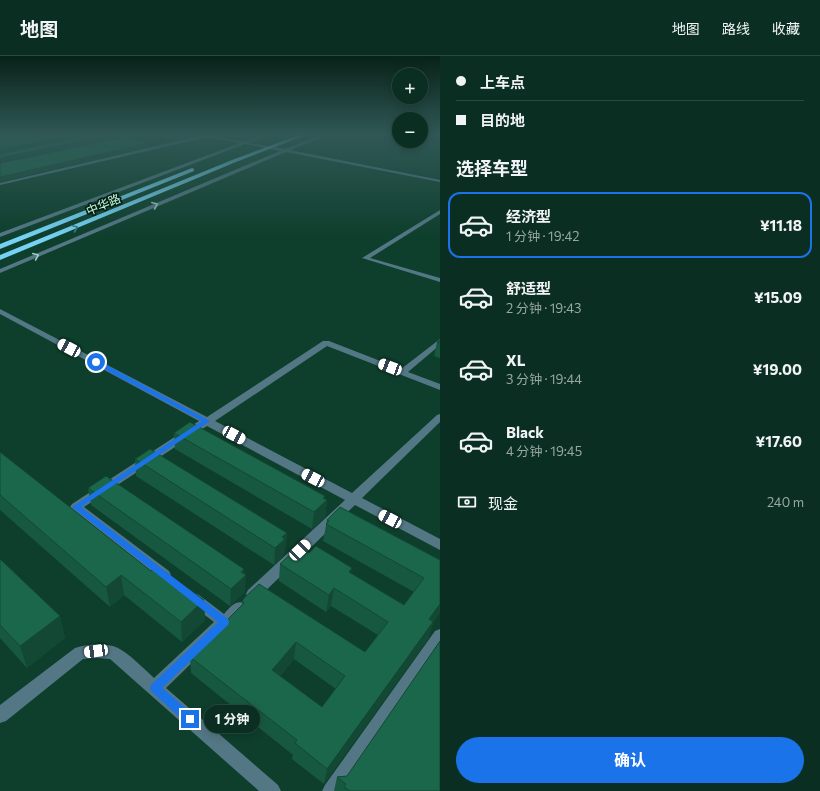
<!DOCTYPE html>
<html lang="zh">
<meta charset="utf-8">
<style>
body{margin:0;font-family:Commissioner,"Noto Sans SC",sans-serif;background:#183a2e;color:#f1f3f6;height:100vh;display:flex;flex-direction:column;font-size:15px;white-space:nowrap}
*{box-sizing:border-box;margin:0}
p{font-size:13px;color:#99a8a5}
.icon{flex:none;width:22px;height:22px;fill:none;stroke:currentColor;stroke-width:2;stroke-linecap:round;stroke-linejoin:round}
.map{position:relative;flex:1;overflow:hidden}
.details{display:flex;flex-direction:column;background:#0a2e21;width:380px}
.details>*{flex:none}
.banner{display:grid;align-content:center;height:88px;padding:0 16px;background:#0a2e21}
.buttons{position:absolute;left:392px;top:12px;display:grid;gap:8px}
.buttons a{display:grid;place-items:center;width:36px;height:36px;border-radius:50%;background:#0a2e21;box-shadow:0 2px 10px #0003,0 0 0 1px #2a4a3f;font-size:20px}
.end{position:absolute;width:18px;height:18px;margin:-9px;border:5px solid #1a73e8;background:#fff;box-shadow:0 0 0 2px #fff}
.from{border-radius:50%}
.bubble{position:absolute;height:28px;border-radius:14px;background:#0a2e21;box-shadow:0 2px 10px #0003,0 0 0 1px #2a4a3f;font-size:13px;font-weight:700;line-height:28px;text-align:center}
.car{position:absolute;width:12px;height:24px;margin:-12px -6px;border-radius:5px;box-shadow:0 0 3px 1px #0007;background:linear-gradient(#fff 24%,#345 0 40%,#fff 0 76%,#345 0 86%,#fff 0)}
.banner b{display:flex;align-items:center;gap:14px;height:38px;font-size:15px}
.banner b+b{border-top:1px solid #2a4a3f}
.banner i{width:10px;height:10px;background:#f1f3f6}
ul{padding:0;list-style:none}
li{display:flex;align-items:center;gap:12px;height:66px;margin:0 8px 6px;padding:0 8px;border:2px solid transparent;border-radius:12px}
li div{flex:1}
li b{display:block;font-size:15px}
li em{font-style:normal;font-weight:700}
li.on{border-color:#1a73e8}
li>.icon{width:36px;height:36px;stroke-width:1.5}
h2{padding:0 16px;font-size:18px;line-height:48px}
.pay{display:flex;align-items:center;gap:10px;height:44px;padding:0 16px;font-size:15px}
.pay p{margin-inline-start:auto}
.primary-button{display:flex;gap:8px;margin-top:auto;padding:8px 16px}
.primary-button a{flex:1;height:46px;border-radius:24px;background:#1a73e8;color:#fff;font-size:16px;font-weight:700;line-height:46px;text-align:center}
header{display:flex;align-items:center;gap:24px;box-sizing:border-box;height:56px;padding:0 20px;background:#0a2e21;border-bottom:1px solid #2a4a3f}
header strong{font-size:19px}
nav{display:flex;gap:22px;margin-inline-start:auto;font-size:14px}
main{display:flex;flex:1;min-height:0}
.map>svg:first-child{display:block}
</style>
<header>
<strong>地图</strong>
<nav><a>地图</a><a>路线</a><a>收藏</a></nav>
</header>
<main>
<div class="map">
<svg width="440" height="735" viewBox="0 0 440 735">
<rect width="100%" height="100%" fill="#0e3e2c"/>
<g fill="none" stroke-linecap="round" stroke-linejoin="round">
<path fill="#547785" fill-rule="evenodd" d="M116 79H123L139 85 137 86Z
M202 79C216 79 229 85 243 85 251 86 258 79 267 79L249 87 285 93 321 79H328L290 94 440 124V126L286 96 0 217V213L280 95 245 88 0 181V177L240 87 208 81 0 129V127Z
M440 154V158L370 202 440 222V226L362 202Z
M0 253 207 361 323 285H329L401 313 440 283V289L408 316 440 328V334L327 290 215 365 352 437 437 359 440 358V366L362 442 440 483V494L355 449 258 542 253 544 248 542 246 538 248 534 345 444 207 370 84 451 169 515 171 519 169 523 164 524 159 523 72 454 70 451 72 448 199 365 0 258Z
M194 537 199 539 224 558C230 551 235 544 245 547L247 551 245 555 166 632 278 729 281 735H259L110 603 97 602 83 603 6 665 0 667V649L75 592C87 588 106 586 118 592 130 598 144 613 154 622L214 566 189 547 187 543 189 539Z
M440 573V591L342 735H322L325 729 435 575Z"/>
<path fill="#75d2f4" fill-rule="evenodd" d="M299 79H306L236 106 0 204V199L232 104Z
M192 112 194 113V115L0 193V188Z"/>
</g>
<path fill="#175940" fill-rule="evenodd" d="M440 284V302L434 300 437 286Z
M174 377 325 440 324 443 327 444 325 461 312 473 175 393Z
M0 396 151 515 204 544 205 564 182 586 124 539 110 551 0 454Z
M135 403 287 477 285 494 284 495 283 500 274 509 136 420Z
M88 432 244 513 245 536 230 550 91 449Z
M327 464 440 504 433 567 428 583 324 728 292 703 293 699 191 617 190 601 242 549V546L365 596 378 579 331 550 326 556 279 525 280 508 309 497 351 518 404 549 414 536 323 485ZM294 603 336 633 322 651 280 620Z
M0 503 60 560 65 582 27 612 0 582Z
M347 720 440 735H334L337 721Z"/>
<path fill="#134834" d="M72 79H91L0 97V93Z
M110 79H116V82L0 106V102Z
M148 87V91L0 126V121Z
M325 440 324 447 327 444 325 461 312 473 314 456 323 442Z
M287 477 285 494 284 495 283 500 274 509 275 492 282 481Z
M352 512 349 529V516Z
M244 513V521L246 519 245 536 230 550 231 533 241 516Z
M121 519 124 539 110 551 106 531Z
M334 532 331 550 326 556 329 539Z
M204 544 205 564 182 586 181 566Z
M440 548V557L433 567 428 583 324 728 327 713Z
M60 560 65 582 27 612 20 590Z
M296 586 294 603 270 631 272 614Z"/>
<path fill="#1b674b" stroke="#134834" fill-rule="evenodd" d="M0 79H72L0 93Z
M88 79H110L0 102V98Z
M126 81 148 87 0 121V107Z
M440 284V287L437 286Z
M190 366 325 440 323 442 327 444 314 456 174 377Z
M150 393 287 477 282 481 285 483 275 492 135 403Z
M0 396 151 515 157 510 204 544 181 566 121 519 106 531 0 439Z
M106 420 244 513 241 516 246 519 231 533 88 432Z
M340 451 440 504V548L429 563 433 566 327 713 295 687 297 684 190 601 244 547 242 546 244 542 259 528 365 596 388 566 334 532 329 539 280 508 298 491 309 497 316 490 352 512 349 516 404 549 424 522 326 468 329 465 327 464ZM296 586 345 620 322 651 272 614Z
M0 503 60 560 20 590 0 569Z
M440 585V735H350L344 731 346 728 337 721 347 720Z"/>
<defs><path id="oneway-chevron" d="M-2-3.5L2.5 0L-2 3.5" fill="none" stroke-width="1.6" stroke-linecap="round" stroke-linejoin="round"/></defs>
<g stroke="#a5ccc3">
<use href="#oneway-chevron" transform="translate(155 149) rotate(-23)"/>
<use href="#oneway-chevron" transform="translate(36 200) rotate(-23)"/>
</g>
<use stroke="#3a7a85" href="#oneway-chevron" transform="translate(75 172) rotate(-23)"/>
<linearGradient id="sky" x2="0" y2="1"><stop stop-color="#082218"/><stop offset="0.43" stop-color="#305856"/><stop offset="1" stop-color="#305856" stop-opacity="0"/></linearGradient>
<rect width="440" height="182" fill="url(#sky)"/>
<path fill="#1a73e8" d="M94 305H99L210 365 81 451 228 563 229 566 228 569 162 632 194 659 195 663 194 667 190 668 186 667 151 635 150 632 151 629 218 566 72 451 202 365 94 308Z"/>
<g text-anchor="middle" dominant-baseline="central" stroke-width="3.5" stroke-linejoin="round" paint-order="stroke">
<g font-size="12" fill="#c8f1dd" stroke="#002316">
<text transform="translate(103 148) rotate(-23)">中华路</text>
</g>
</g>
</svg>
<div class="buttons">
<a>+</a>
<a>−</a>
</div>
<i class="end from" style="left:96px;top:306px"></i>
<i class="end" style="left:190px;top:663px"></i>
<div class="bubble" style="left:204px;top:649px;width:56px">1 分钟</div>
<i class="car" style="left:69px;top:292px;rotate:298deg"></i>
<i class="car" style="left:390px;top:311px;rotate:291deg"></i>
<i class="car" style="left:234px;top:379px;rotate:118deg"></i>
<i class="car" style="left:313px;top:422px;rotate:298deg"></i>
<i class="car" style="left:390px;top:463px;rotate:298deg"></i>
<i class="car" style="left:300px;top:494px;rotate:46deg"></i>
<i class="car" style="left:96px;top:595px;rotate:262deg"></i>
</div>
<section class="details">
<div class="banner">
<b><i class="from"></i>上车点</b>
<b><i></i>目的地</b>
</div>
<h2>选择车型</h2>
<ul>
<li class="on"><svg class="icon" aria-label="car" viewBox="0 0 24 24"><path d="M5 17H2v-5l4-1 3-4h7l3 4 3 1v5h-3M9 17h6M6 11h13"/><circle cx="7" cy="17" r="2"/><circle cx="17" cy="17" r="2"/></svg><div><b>经济型</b><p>1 分钟 · 19:42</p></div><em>¥11.18</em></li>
<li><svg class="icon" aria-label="car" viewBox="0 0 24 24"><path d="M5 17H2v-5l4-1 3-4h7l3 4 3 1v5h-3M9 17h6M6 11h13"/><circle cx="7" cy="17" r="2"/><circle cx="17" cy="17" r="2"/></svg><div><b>舒适型</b><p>2 分钟 · 19:43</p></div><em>¥15.09</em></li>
<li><svg class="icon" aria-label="car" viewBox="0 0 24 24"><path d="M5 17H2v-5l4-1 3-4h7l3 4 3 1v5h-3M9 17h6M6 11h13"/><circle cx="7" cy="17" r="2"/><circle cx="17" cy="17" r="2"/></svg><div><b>XL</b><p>3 分钟 · 19:44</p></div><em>¥19.00</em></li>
<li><svg class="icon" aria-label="car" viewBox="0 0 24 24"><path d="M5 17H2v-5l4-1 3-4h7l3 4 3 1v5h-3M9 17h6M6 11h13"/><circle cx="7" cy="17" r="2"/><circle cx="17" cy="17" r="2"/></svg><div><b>Black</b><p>4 分钟 · 19:45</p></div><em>¥17.60</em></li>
</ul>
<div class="pay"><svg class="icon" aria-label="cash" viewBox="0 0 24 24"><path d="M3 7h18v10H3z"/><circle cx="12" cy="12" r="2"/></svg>现金<p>240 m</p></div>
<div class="primary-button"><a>确认</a></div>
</section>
</main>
